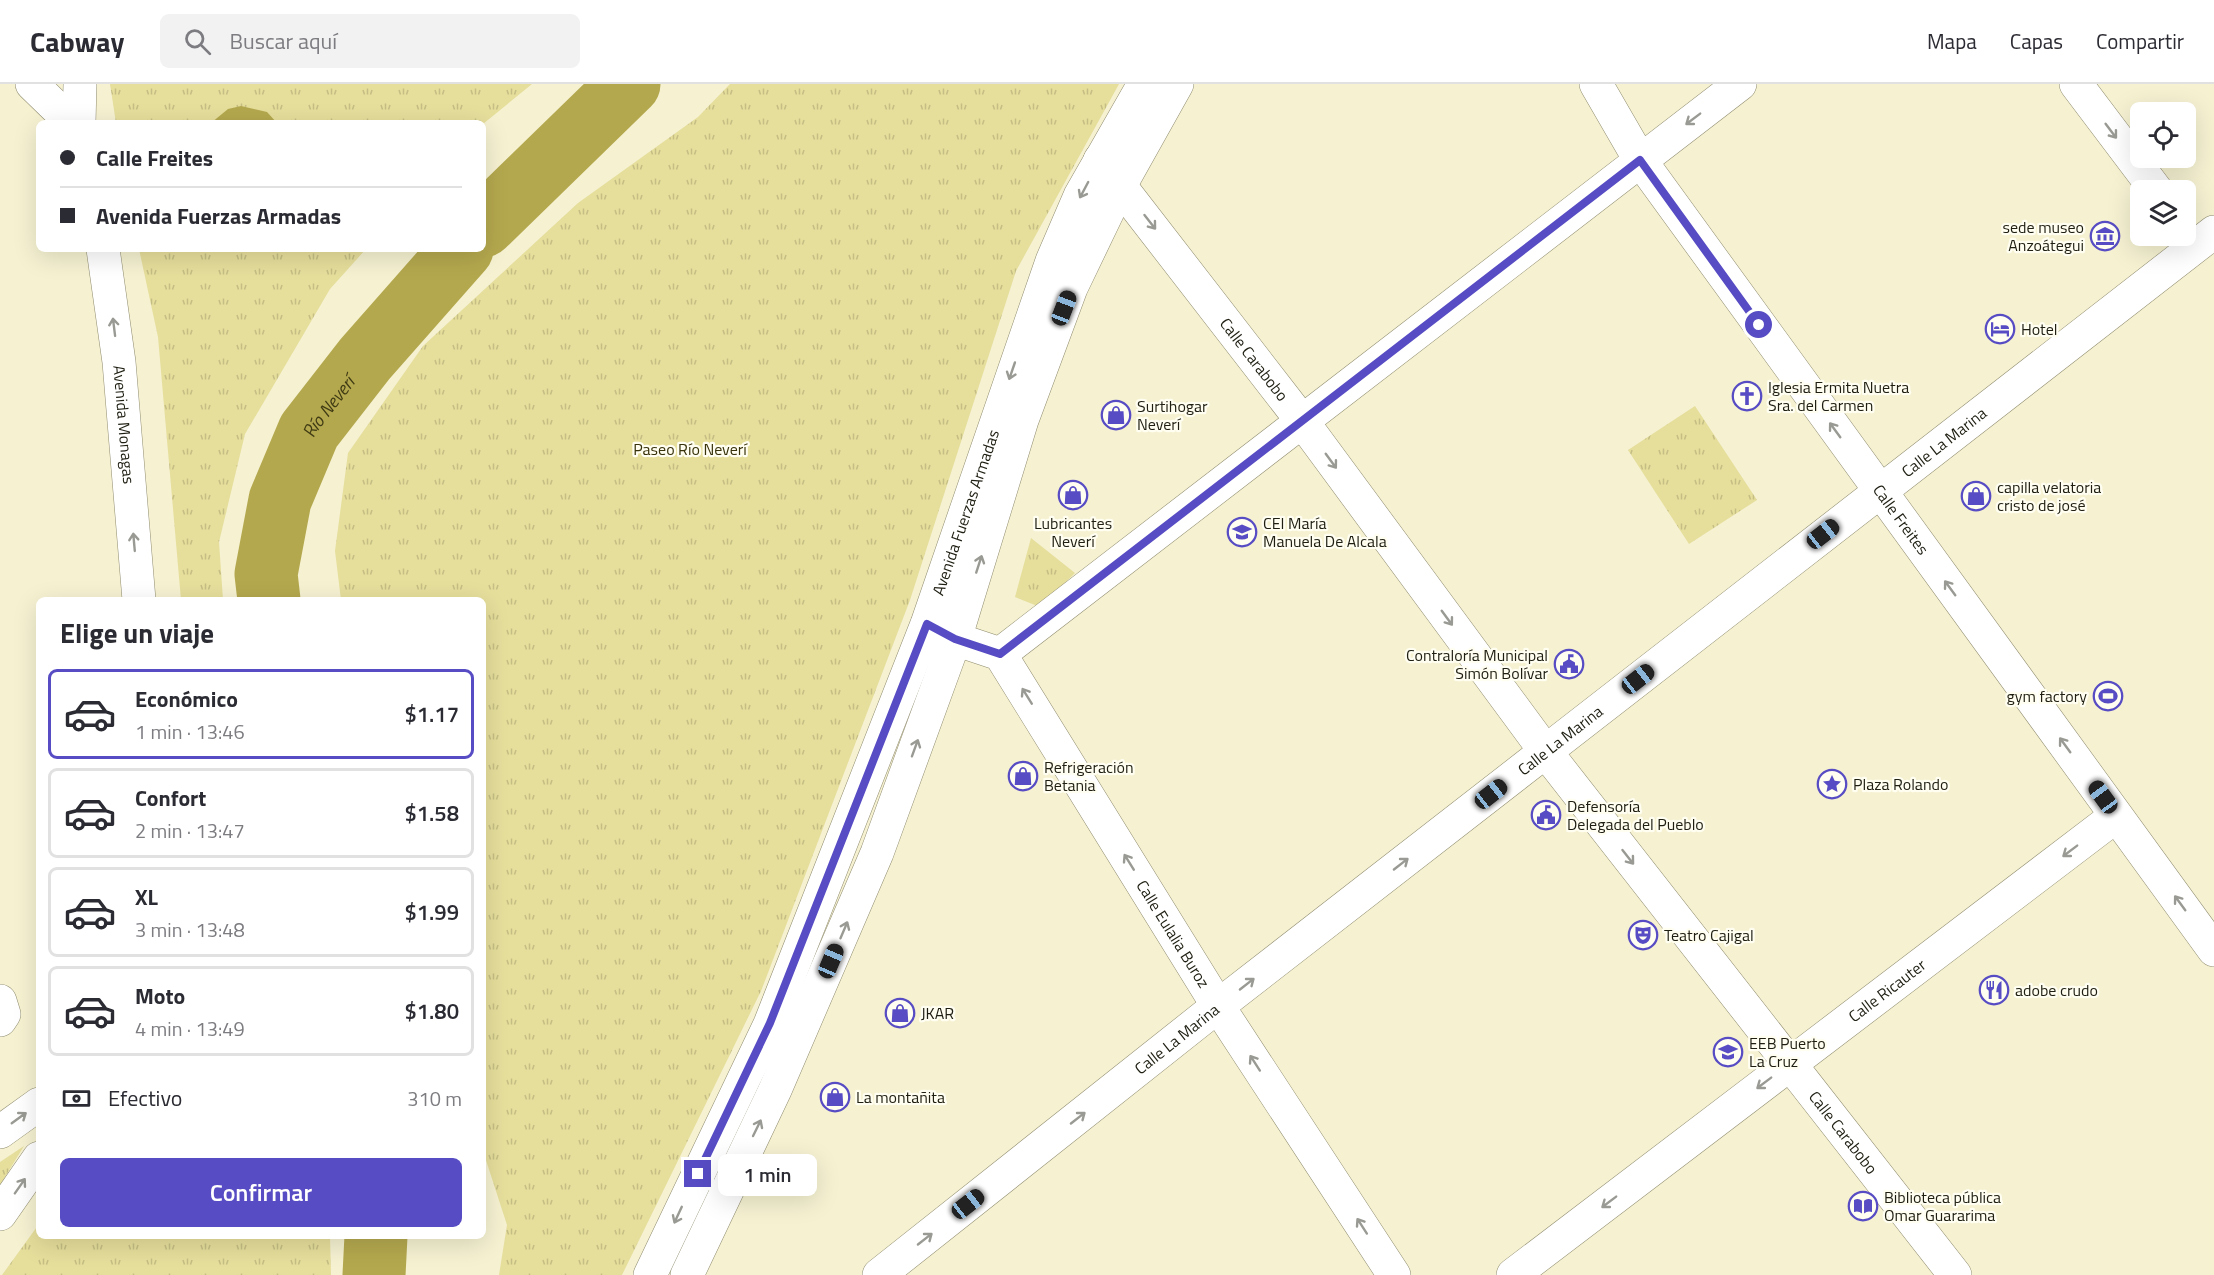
<!DOCTYPE html>
<html lang="es">
<meta charset="utf-8">
<style>
body{margin:0;font-family:"Titillium Web",sans-serif;background:#f2f2f3;color:#2b2b33;height:100vh;display:flex;flex-direction:column;font-size:22px;white-space:nowrap}
*{box-sizing:border-box;margin:0}
p{font-size:20px;color:#7c7c81}
.icon{flex:none;width:33px;height:33px;fill:none;stroke:currentColor;stroke-width:2;stroke-linecap:round;stroke-linejoin:round}
.map{position:relative;flex:1;overflow:hidden}
.panel{position:absolute;left:36px;top:513px;width:450px;height:642px;display:flex;flex-direction:column;background:#fff;border-radius:9px;box-shadow:0 6px 24px #0002}
.panel>*{flex:none}
.guide{position:absolute;left:36px;top:36px;width:450px;height:132px;border-radius:9px;box-shadow:0 6px 24px #0002;display:grid;align-content:center;height:132px;padding:0 24px;background:#fff}
.fabs{position:absolute;left:2130px;top:18px;display:grid;gap:12px}
.fabs a{display:grid;place-items:center;width:66px;height:66px;border-radius:9px;background:#fff;box-shadow:0 6px 24px #0002;font-size:30px}
.end{position:absolute;width:27px;height:27px;margin:-14px;border:8px solid #574cc3;background:#fff;box-shadow:0 0 0 3px #fff}
.from{border-radius:50%}
.bubble{position:absolute;height:42px;border-radius:9px;background:#fff;box-shadow:0 6px 24px #0002;font-size:20px;font-weight:600;line-height:42px;text-align:center}
.car{position:absolute;width:18px;height:36px;margin:-18px -9px;border-radius:8px;box-shadow:0 0 4px 2px #0007;background:linear-gradient(#222 24%,#8ab4d8 0 40%,#222 0 76%,#8ab4d8 0 86%,#222 0)}
.guide b{display:flex;align-items:center;gap:21px;height:57px;font-size:22px}
.guide b+b{border-top:2px solid #e1e1e2}
.guide i{width:15px;height:15px;background:#2b2b33}
ul{padding:0;list-style:none}
li{display:flex;align-items:center;gap:18px;height:90px;margin:0 12px 9px;padding:0 12px;border:3px solid #e1e1e2;border-radius:9px}
li div{flex:1}
li b{display:block;font-size:22px}
li em{font-style:normal;font-weight:600}
li.on{border-color:#574cc3}
li>.icon{width:54px;height:54px;stroke-width:1.5}
h2{padding:0 24px;font-size:27px;line-height:72px}
.pay{display:flex;align-items:center;gap:15px;height:66px;padding:0 24px;font-size:22px}
.pay p{margin-inline-start:auto}
.action{display:flex;gap:12px;margin-top:auto;padding:12px 24px}
.action a{flex:1;height:69px;border-radius:9px;background:#574cc3;color:#fff;font-size:24px;font-weight:600;line-height:69px;text-align:center}
header{display:flex;align-items:center;gap:36px;box-sizing:border-box;height:84px;padding:0 30px;background:#fff;border-bottom:2px solid #e1e1e2}
header strong{font-size:28px}
nav{display:flex;gap:33px;margin-inline-start:auto;font-size:21px}
.search{width:420px;height:54px;background:#f2f2f3;display:flex;align-items:center;gap:15px;box-sizing:border-box;padding:0 21px;border-radius:9px;color:#7c7c81;font-size:22px}
.map>svg:first-child{display:block}
</style>
<header>
<strong>Cabway</strong>
<div class="search"><svg class="icon" aria-label="search" viewBox="0 0 24 24"><circle cx="10" cy="10" r="6"/><path d="M15 15l6 6"/></svg>Buscar aquí</div>
<nav><a>Mapa</a><a>Capas</a><a>Compartir</a></nav>
</header>
<div class="map">
<svg width="2214" height="1191" viewBox="0 0 2214 1191">
<defs>
<pattern id="grass-tufts" width="24" height="20" patternUnits="userSpaceOnUse" patternTransform="scale(1.5)"><rect width="24" height="20" fill="#e6de9b"/><path d="M3 7l-1-3M5 7V3M7 7l1-3M15 17l-1-3M17 17v-4M19 17l1-3" fill="none" stroke="#c5be84"/></pattern>
</defs>
<rect width="100%" height="100%" fill="#f5f1d1"/>
<path fill="url(#grass-tufts)" d="M110 0H532L483 40 116 39Z
M730 0H1119L1016 187 910 516 761 907 622 1191H499L507 1141 483 1067V516H341L335 467 348 369 423 262 578 119 698 33Z
M139 165H366L330 205 245 350 219 458 223 516H181L158 253Z
M1695 322 1757 416 1689 460 1628 366Z
M1031 454 1075 489 1040 523 1015 513Z
M24 1062 0 1101V1078Z
M39 1140V1152H330L331 1191H2Z"/>
<path fill="#b4a84e" d="M241 22 267 28 277 39H211L228 25Z"/>
<g fill="none" stroke-linecap="round" stroke-linejoin="round">
<g stroke="#b4a84e" stroke-width="63">
<path d="M483 142 629 0"/>
<path id="s1" d="M269 516 266 490 280 416 309 347 365 275 462 165"/>
<path d="M374 1191 376 1152"/>
</g>
<g stroke="#908c6f" stroke-width="34">
<g id="minor">
<path id="s2" d="M1596 0 1640 76 2214 866"/>
<path d="M2076 0 2156 106"/>
<path id="s3" d="M1100 76 1302 337 1546 668 1955 1191"/>
<path id="s4" d="M936 545 955 555 1000 570 1218 922 1394 1191"/>
<path d="M1000 570 1740 0"/>
<path d="M0 917 4 930 0 936"/>
<path id="s5" d="M650 1191 770 940 927 540 1052 177 1080 112 1144 0"/>
<path d="M687 1191 775 1006 877 769 955 555 1022 336 1071 204 1121 100 1177 0"/>
<path id="s6" d="M879 1191 1218 922 2214 148"/>
<path id="s7" d="M1513 1191 2116 732"/>
</g>
</g>
<g stroke="#908c6f" stroke-width="34">
<g id="major">
<path d="M32 0 70 37"/>
<path d="M79 39 80 0"/>
<path id="s8" d="M103 165 119 278 139 516"/>
<path d="M0 1048 39 1020"/>
<path d="M0 1130 39 1074"/>
</g>
</g>
<use href="#minor" stroke="#fff" stroke-width="33"/>
<use href="#major" stroke="#fff" stroke-width="33"/>
</g>
<defs><path id="oneway-shaft" d="M-6 0H5M1.5-3L5.5 0L1.5 3" fill="none" stroke-width="1.6" stroke-linecap="round" stroke-linejoin="round" transform="scale(1.5)"/></defs>
<g stroke="#9a9a94">
<use href="#oneway-shaft" transform="translate(1693 35) rotate(143)"/>
<use href="#oneway-shaft" transform="translate(2111 47) rotate(53)"/>
<use href="#oneway-shaft" transform="translate(1084 106) rotate(118)"/>
<use href="#oneway-shaft" transform="translate(1150 138) rotate(52)"/>
<use href="#oneway-shaft" transform="translate(114 243) rotate(-97)"/>
<use href="#oneway-shaft" transform="translate(1012 287) rotate(109)"/>
<use href="#oneway-shaft" transform="translate(1835 346) rotate(-126)"/>
<use href="#oneway-shaft" transform="translate(1331 377) rotate(54)"/>
<use href="#oneway-shaft" transform="translate(134 458) rotate(-95)"/>
<use href="#oneway-shaft" transform="translate(979 480) rotate(-72)"/>
<use href="#oneway-shaft" transform="translate(1950 504) rotate(-126)"/>
<use href="#oneway-shaft" transform="translate(1447 534) rotate(54)"/>
<use href="#oneway-shaft" transform="translate(1027 612) rotate(-122)"/>
<use href="#oneway-shaft" transform="translate(2065 661) rotate(-126)"/>
<use href="#oneway-shaft" transform="translate(915 664) rotate(-70)"/>
<use href="#oneway-shaft" transform="translate(2070 767) rotate(143)"/>
<use href="#oneway-shaft" transform="translate(1628 773) rotate(52)"/>
<use href="#oneway-shaft" transform="translate(1129 778) rotate(-122)"/>
<use href="#oneway-shaft" transform="translate(1401 780) rotate(-38)"/>
<use href="#oneway-shaft" transform="translate(2180 819) rotate(-126)"/>
<use href="#oneway-shaft" transform="translate(844 846) rotate(-67)"/>
<use href="#oneway-shaft" transform="translate(1247 900) rotate(-38)"/>
<use href="#oneway-shaft" transform="translate(1255 979) rotate(-123)"/>
<use href="#oneway-shaft" transform="translate(1764 999) rotate(143)"/>
<use href="#oneway-shaft" transform="translate(19 1034) rotate(-36)"/>
<use href="#oneway-shaft" transform="translate(1078 1034) rotate(-38)"/>
<use href="#oneway-shaft" transform="translate(757 1044) rotate(-64)"/>
<use href="#oneway-shaft" transform="translate(20 1102) rotate(-55)"/>
<use href="#oneway-shaft" transform="translate(1609 1118) rotate(143)"/>
<use href="#oneway-shaft" transform="translate(678 1131) rotate(115)"/>
<use href="#oneway-shaft" transform="translate(1362 1142) rotate(-123)"/>
<use href="#oneway-shaft" transform="translate(925 1155) rotate(-38)"/>
</g>
<g fill="none" stroke-linecap="round" stroke-linejoin="round">
<path stroke="#574cc3" stroke-width="8" d="M698 1090 770 939 927 540 955 555 1000 570 1640 76 1759 241"/>
</g>
<defs>
<g id="museum-ring" transform="scale(1.5)"><circle r="9.5" fill="#fffef1" stroke="#574cc3" stroke-width="1.5"/><path d="M0-6L6-3V-2H-6V-3ZM-5-1h2V3h-2ZM-1-1h2V3h-2ZM3-1h2V3H3ZM-6 4H6V6H-6Z" fill="#574cc3"/></g>
<g id="hotel-ring" transform="scale(1.5)"><circle r="9.5" fill="#fffef1" stroke="#574cc3" stroke-width="1.5"/><path d="M-6-4.5h1.5V1H6V5H4.5V3h-9V5H-6ZM-4 0a1.8 1.8 0 1 1 3.6 0ZM.5 0V-2.5h3Q6-2.5 6 0Z" fill="#574cc3"/></g>
<g id="church-ring" transform="scale(1.5)"><circle r="9.5" fill="#fffef1" stroke="#574cc3" stroke-width="1.5"/><path d="M-1.2-6h2.4v3.5h3.3v2.4h-3.3V6h-2.4V-.1h-3.3v-2.4h3.3Z" fill="#574cc3"/></g>
<g id="shop-ring" transform="scale(1.5)"><circle r="9.5" fill="#fffef1" stroke="#574cc3" stroke-width="1.5"/><path d="M-5-2.5h2.3a2.7 3.5 0 0 1 5.4 0H5L5.5 6h-11ZM-1.5-2.5h3a1.5 2.3 0 0 0-3 0Z" fill="#574cc3"/></g>
<g id="school-ring" transform="scale(1.5)"><circle r="9.5" fill="#fffef1" stroke="#574cc3" stroke-width="1.5"/><path d="M0-5L7-2L0 1L-7-2ZM-4 1L0 2.5L4 1V4Q0 6-4 4Z" fill="#574cc3"/></g>
<g id="civic-ring" transform="scale(1.5)"><circle r="9.5" fill="#fffef1" stroke="#574cc3" stroke-width="1.5"/><path d="M-.6-6.5H3V-4.5H.6V-3L4-1V1h2V6H-6V1h2V-1L-.6-3ZM-1.2 2.5V6h2.4V2.5Z" fill="#574cc3"/></g>
<g id="stadium-ring" transform="scale(1.5)"><circle r="9.5" fill="#fffef1" stroke="#574cc3" stroke-width="1.5"/><path d="M0-5a6.5 5 0 1 0 0 10a6.5 5 0 1 0 0-10ZM-3.5-1.8h7v3.6h-7Z" fill="#574cc3"/></g>
<g id="sight-ring" transform="scale(1.5)"><circle r="9.5" fill="#fffef1" stroke="#574cc3" stroke-width="1.5"/><path d="M0-6L1.8-2.2L6-1.7L2.9 1.2L3.7 5.4L0 3.3L-3.7 5.4L-2.9 1.2L-6-1.7L-1.8-2.2Z" fill="#574cc3"/></g>
<g id="theatre-ring" transform="scale(1.5)"><circle r="9.5" fill="#fffef1" stroke="#574cc3" stroke-width="1.5"/><path d="M-5-5.5Q0-4 5-5.5V0Q5 5 0 6Q-5 5-5 0ZM-3.3-2.5H-1v1.5H-3.3ZM1-2.5H3.3v1.5H1ZM-2.8 1Q0 5.5 2.8 1Z" fill="#574cc3"/></g>
<g id="restaurant-ring" transform="scale(1.5)"><circle r="9.5" fill="#fffef1" stroke="#574cc3" stroke-width="1.5"/><path d="M-5-6h1v4h1v-4h1v4h1v-4h1v5L-1.5 .5V6h-2V.5L-5-1ZM5-6V6H3V1.5H1.5Q1.5-4 5-6Z" fill="#574cc3"/></g>
<g id="library-ring" transform="scale(1.5)"><circle r="9.5" fill="#fffef1" stroke="#574cc3" stroke-width="1.5"/><path d="M-6-4Q-3-5.5-.7-3.5V5Q-3 3-6 4ZM6-4Q3-5.5 .7-3.5V5Q3 3 6 4Z" fill="#574cc3"/></g>
</defs>
<g fill-rule="evenodd">
<use href="#museum-ring" x="2105" y="152"/>
<use href="#hotel-ring" x="2000" y="245"/>
<use href="#church-ring" x="1747" y="312"/>
<use href="#shop-ring" x="1116" y="331"/>
<use href="#shop-ring" x="1073" y="411"/>
<use href="#shop-ring" x="1976" y="412"/>
<use href="#school-ring" x="1242" y="448"/>
<use href="#civic-ring" x="1569" y="580"/>
<use href="#stadium-ring" x="2108" y="612"/>
<use href="#shop-ring" x="1023" y="692"/>
<use href="#sight-ring" x="1832" y="700"/>
<use href="#civic-ring" x="1546" y="731"/>
<use href="#theatre-ring" x="1643" y="851"/>
<use href="#restaurant-ring" x="1994" y="906"/>
<use href="#shop-ring" x="900" y="929"/>
<use href="#school-ring" x="1728" y="968"/>
<use href="#shop-ring" x="835" y="1013"/>
<use href="#library-ring" x="1863" y="1122"/>
</g>
<g text-anchor="middle" dominant-baseline="central" stroke-width="4.5" stroke-linejoin="round" paint-order="stroke">
<g font-size="16" fill="#1f1e12" stroke="#fffef1" text-anchor="start">
<text x="2084" y="143" text-anchor="end">sede museo<tspan x="2084" dy="18">Anzoátegui</tspan></text>
<text x="2021" y="245">Hotel</text>
<text x="1768" y="303">Iglesia Ermita Nuetra<tspan x="1768" dy="18">Sra. del Carmen</tspan></text>
<text x="1137" y="322">Surtihogar<tspan x="1137" dy="18">Neverí</tspan></text>
<text x="1997" y="403">capilla velatoria<tspan x="1997" dy="18">cristo de josé</tspan></text>
<text x="1073" y="439" text-anchor="middle">Lubricantes<tspan x="1073" dy="18">Neverí</tspan></text>
<text x="1263" y="439">CEI María<tspan x="1263" dy="18">Manuela De Alcala</tspan></text>
<text x="1548" y="571" text-anchor="end">Contraloría Municipal<tspan x="1548" dy="18">Simón Bolívar</tspan></text>
<text x="2087" y="612" text-anchor="end">gym factory</text>
<text x="1044" y="683">Refrigeración<tspan x="1044" dy="18">Betania</tspan></text>
<text x="1853" y="700">Plaza Rolando</text>
<text x="1567" y="722">Defensoría<tspan x="1567" dy="18">Delegada del Pueblo</tspan></text>
<text x="1664" y="851">Teatro Cajigal</text>
<text x="2015" y="906">adobe crudo</text>
<text x="921" y="929">JKAR</text>
<text x="1749" y="959">EEB Puerto<tspan x="1749" dy="18">La Cruz</tspan></text>
<text x="856" y="1013">La montañita</text>
<text x="1884" y="1113">Biblioteca pública<tspan x="1884" dy="18">Omar Guararima</tspan></text>
</g>
<g font-size="16" fill="#1f1e12" stroke="#fffef1">
<text stroke="none"><textPath href="#s3" startOffset="252">Calle Carabobo</textPath></text>
<text stroke="none"><textPath href="#s8" startOffset="177">Avenida Monagas</textPath></text>
<text stroke="none"><textPath href="#s6" startOffset="1352">Calle La Marina</textPath></text>
<text stroke="none"><textPath href="#s5" startOffset="826">Avenida Fuerzas Armadas</textPath></text>
<text stroke="none"><textPath href="#s2" startOffset="532">Calle Freites</textPath></text>
<text stroke="none"><textPath href="#s6" startOffset="866">Calle La Marina</textPath></text>
<text stroke="none"><textPath href="#s4" startOffset="398">Calle Eulalia Buroz</textPath></text>
<text stroke="none"><textPath href="#s7" startOffset="470">Calle Ricauter</textPath></text>
<text stroke="none"><textPath href="#s6" startOffset="380">Calle La Marina</textPath></text>
<text stroke="none"><textPath href="#s3" startOffset="1224">Calle Carabobo</textPath></text>
</g>
<g font-size="16" fill="#39330c" stroke="#fffef1">
<text x="690" y="365">Paseo Río Neverí</text>
</g>
<g font-size="18" font-style="italic" fill="#403b14" stroke="#fffef1">
<text stroke="none"><textPath href="#s1" startOffset="207">Río Neverí</textPath></text>
</g>
</g>
</svg>
<div class="fabs">
<a><svg class="icon" aria-label="locate" viewBox="0 0 24 24"><circle cx="12" cy="12" r="6"/><path d="M12 2v4M12 18v4M2 12h4M18 12h4"/></svg></a>
<a><svg class="icon" aria-label="layers" viewBox="0 0 24 24"><path d="M12 4l9 5-9 5-9-5zM3 14l9 5 9-5"/></svg></a>
</div>
<i class="end from" style="left:1759px;top:241px"></i>
<i class="end" style="left:698px;top:1090px"></i>
<div class="bubble" style="left:718px;top:1070px;width:99px">1 min</div>
<i class="car" style="left:1064px;top:224px;rotate:21deg"></i>
<i class="car" style="left:1823px;top:450px;rotate:52deg"></i>
<i class="car" style="left:1638px;top:595px;rotate:52deg"></i>
<i class="car" style="left:1491px;top:710px;rotate:52deg"></i>
<i class="car" style="left:2103px;top:713px;rotate:324deg"></i>
<i class="car" style="left:831px;top:877px;rotate:23deg"></i>
<i class="car" style="left:968px;top:1120px;rotate:52deg"></i>
<div class="guide">
<b><i class="from"></i>Calle Freites</b>
<b><i></i>Avenida Fuerzas Armadas</b>
</div>
<section class="panel">
<h2>Elige un viaje</h2>
<ul>
<li class="on"><svg class="icon" aria-label="car" viewBox="0 0 24 24"><path d="M5 17H2v-5l4-1 3-4h7l3 4 3 1v5h-3M9 17h6M6 11h13"/><circle cx="7" cy="17" r="2"/><circle cx="17" cy="17" r="2"/></svg><div><b>Económico</b><p>1 min · 13:46</p></div><em>$1.17</em></li>
<li><svg class="icon" aria-label="car" viewBox="0 0 24 24"><path d="M5 17H2v-5l4-1 3-4h7l3 4 3 1v5h-3M9 17h6M6 11h13"/><circle cx="7" cy="17" r="2"/><circle cx="17" cy="17" r="2"/></svg><div><b>Confort</b><p>2 min · 13:47</p></div><em>$1.58</em></li>
<li><svg class="icon" aria-label="car" viewBox="0 0 24 24"><path d="M5 17H2v-5l4-1 3-4h7l3 4 3 1v5h-3M9 17h6M6 11h13"/><circle cx="7" cy="17" r="2"/><circle cx="17" cy="17" r="2"/></svg><div><b>XL</b><p>3 min · 13:48</p></div><em>$1.99</em></li>
<li><svg class="icon" aria-label="car" viewBox="0 0 24 24"><path d="M5 17H2v-5l4-1 3-4h7l3 4 3 1v5h-3M9 17h6M6 11h13"/><circle cx="7" cy="17" r="2"/><circle cx="17" cy="17" r="2"/></svg><div><b>Moto</b><p>4 min · 13:49</p></div><em>$1.80</em></li>
</ul>
<div class="pay"><svg class="icon" aria-label="cash" viewBox="0 0 24 24"><path d="M3 7h18v10H3z"/><circle cx="12" cy="12" r="2"/></svg>Efectivo<p>310 m</p></div>
<div class="action"><a>Confirmar</a></div>
</section>
</div>
